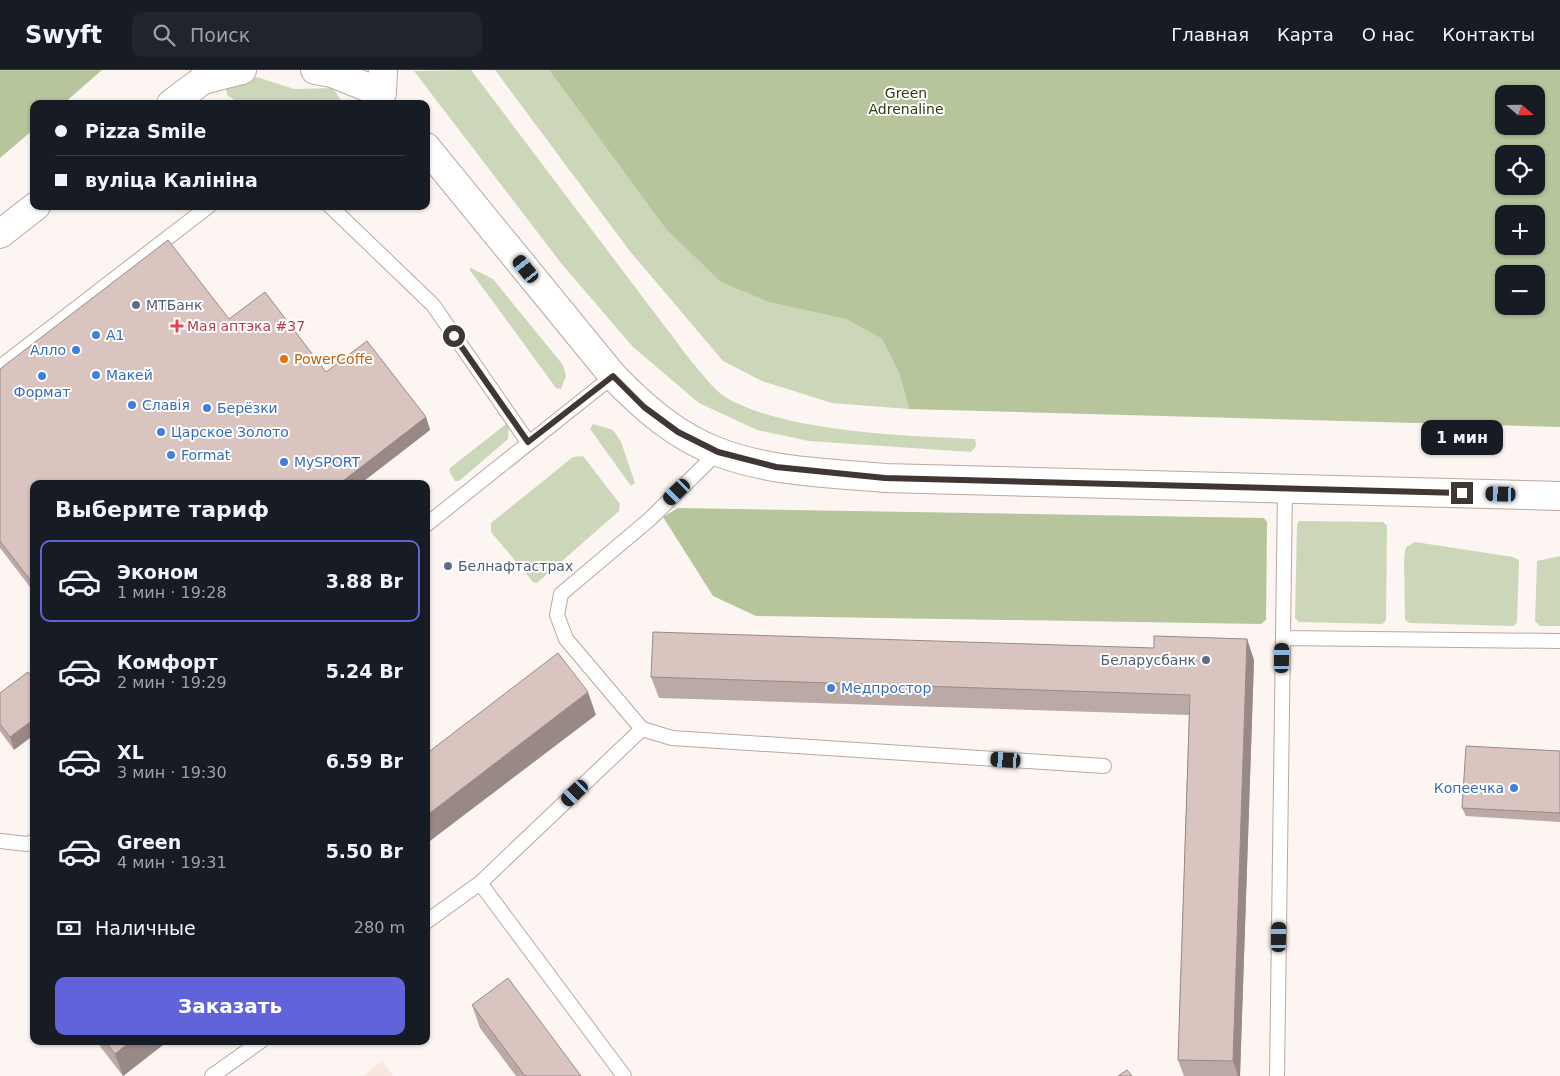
<!DOCTYPE html>
<html lang="ru">
<meta charset="utf-8">
<style>
body{margin:0;font-family:"DejaVu Sans",sans-serif;background:#20242c;color:#f1f3f6;height:100vh;display:flex;flex-direction:column;font-size:19px;white-space:nowrap}
*{box-sizing:border-box;margin:0}
p{font-size:16px;color:#9ea1a6}
.icon{flex:none;width:28px;height:28px;fill:none;stroke:currentColor;stroke-width:2;stroke-linecap:round;stroke-linejoin:round}
.map{position:relative;flex:1;overflow:hidden}
.drawer{position:absolute;left:30px;top:410px;width:400px;height:565px;display:flex;flex-direction:column;background:#171b24;border-radius:10px;box-shadow:0 1px 4px #0004}
.drawer>*{flex:none}
.guide{position:absolute;left:30px;top:30px;width:400px;height:110px;border-radius:10px;box-shadow:0 1px 4px #0004;display:grid;align-content:center;height:110px;padding:0 25px;background:#171b24}
.needle{width:32px;rotate:110deg}
.controls{position:absolute;left:1495px;top:15px;display:grid;gap:10px}
.controls a{display:grid;place-items:center;width:50px;height:50px;border-radius:10px;background:#171b24;box-shadow:0 1px 4px #0004;font-size:25px}
.end{position:absolute;width:22px;height:22px;margin:-11px;border:6px solid #3e3733;background:#fff;box-shadow:0 0 0 2px #fff}
.from{border-radius:50%}
.bubble{position:absolute;height:35px;border-radius:10px;background:#171b24;box-shadow:0 1px 4px #0004;font-size:16px;font-weight:600;line-height:35px;text-align:center}
.car{position:absolute;width:15px;height:30px;margin:-15px -8px;border-radius:6px;box-shadow:0 0 4px 1px #0007;background:linear-gradient(#222 24%,#8ab4d8 0 40%,#222 0 76%,#8ab4d8 0 86%,#222 0)}
.guide b{display:flex;align-items:center;gap:18px;height:48px;font-size:19px}
.guide b+b{border-top:1px solid #363941}
.guide i{width:12px;height:12px;background:#f1f3f6}
ul{padding:0;list-style:none}
li{display:flex;align-items:center;gap:15px;height:82px;margin:0 10px 8px;padding:0 15px;border:2px solid transparent;border-radius:10px}
li div{flex:1}
li b{display:block;font-size:19px}
li em{font-style:normal;font-weight:600}
li.on{border-color:#6163db}
li>.icon{width:45px;height:45px;stroke-width:1.5}
h2{padding:0 25px;font-size:22px;line-height:60px}
.pay{display:flex;align-items:center;gap:12px;height:55px;padding:0 25px;font-size:19px}
.pay p{margin-inline-start:auto}
.button{display:flex;gap:10px;margin-top:auto;padding:10px 25px}
.button a{flex:1;height:58px;border-radius:10px;background:#6163db;color:#fff;font-size:20px;font-weight:600;line-height:58px;text-align:center}
header{display:flex;align-items:center;gap:30px;box-sizing:border-box;height:70px;padding:0 25px;background:#171b24;border-bottom:1px solid #363941}
header strong{font-size:24px}
nav{display:flex;gap:28px;margin-inline-start:auto;font-size:18px}
.search{width:350px;height:45px;background:#20242c;display:flex;align-items:center;gap:12px;box-sizing:border-box;padding:0 18px;border-radius:10px;color:#9ea1a6;font-size:19px}
.map>svg:first-child{display:block}
</style>
<header>
<strong>Swyft</strong>
<div class="search"><svg class="icon" aria-label="search" viewBox="0 0 24 24"><circle cx="10" cy="10" r="6"/><path d="M15 15l6 6"/></svg>Поиск</div>
<nav><a>Главная</a><a>Карта</a><a>О нас</a><a>Контакты</a></nav>
</header>
<div class="map">
<svg width="1560" height="1006" viewBox="0 0 1560 1006">
<rect width="100%" height="100%" fill="#fdf5f1"/>
<path fill="#f8e7df" d="M382 991 393 1006H363Z"/>
<path fill="#ccd7ba" d="M471 0 691 291C701 302 713 319 725 327 783 362 906 366 975 369L976 376 971 382 809 371 757 360 699 333 633 277 561 193 414 1Z
M495 0H549L665 158 772 233 846 249 882 269 899 303 909 339 832 333 762 311 723 291 629 180Z
M257 7 294 19 333 18 343 34H241L227 25 226 19Z
M471 198 493 209 563 295 566 306 561 319 556 318 469 199Z
M506 354 509 355 508 369 459 411H455L449 401 450 398Z
M593 354 613 360 621 372 635 413 631 416 590 359Z
M583 386 620 434 619 441 537 513 533 512 491 462V453L573 387Z
M1299 451 1383 452 1387 456 1386 551 1382 554 1299 552 1295 548 1297 455Z
M1415 472 1513 487 1519 490 1517 553 1513 556 1410 553 1405 550 1404 487 1406 477Z
M1560 486V556H1540L1535 551 1537 491Z"/>
<path fill="#b6c59c" fill-rule="evenodd" d="M0 0H102L63 34H34V59L0 88Z
M549 0H1560V357L909 339 899 303 882 269 846 249 772 233 721 212 665 158ZM1504 24H1536V56H1504ZM1504 84H1536V116H1504ZM1504 144H1536V176H1504ZM1504 204H1536V236H1504Z
M678 438 1264 448 1267 452 1266 550 1261 554 756 546 713 526 663 447Z"/>
<g fill="none" stroke-linecap="round" stroke-linejoin="round">
<g stroke="#baa89e" stroke-width="16">
<path id="service" d="M330 136 433 235 528 372
M0 297 209 136
M426 455 613 306
M1283 568 1560 571
M642 659 672 668 1104 696
M0 771 27 774 34 772
M426 852 480 813
M212 1006 261 971
M624 1006 480 813 642 659 566 569 557 545 561 524 650 449 718 382
M1277 1006 1285 418"/>
</g>
<g stroke="#baa89e" stroke-width="30">
<path id="secondary" d="M315 0 332 3 382 23 383 0
M203 10 242 0
M171 34 216 0
M426 77 613 306C643 337 677 367 718 382 770 402 829 403 885 408L1560 426
M0 164 36 136"/>
</g>
<use href="#service" stroke="#fff" stroke-width="14"/>
<use href="#secondary" stroke="#fff" stroke-width="28"/>
</g>
<path fill="#bba9a5" d="M229 249 326 302 426 347 430 360 360 414H34V522L0 478V299Z
M1247 569 1254 590 1240 1006H1184L1178 990 1189 645 659 628 651 607 1154 578Z
M0 623 14 680 0 661Z
M1560 681V752L1466 746 1462 738Z
M472 935 581 1006H516L480 958Z
M96 971H168L123 1006Z"/>
<path fill="#998986" d="M426 347 430 360 360 414H339Z
M1247 569 1254 590 1240 1006H1238L1233 991Z
M588 622 596 645 426 774V746Z
M34 649V665L14 680 10 667Z
M131 971H168L123 1006 115 984Z"/>
<path fill="#dac4c0" stroke="#998986" d="M168 170 229 249 265 222 326 302 367 271 426 347 339 414H34V515L0 471V299Z
M653 562 1154 578V566L1247 569 1233 991 1178 990 1190 625 651 607Z
M558 583 588 622 426 746V684Z
M28 602 34 610V649L10 667 0 654V623Z
M1466 676 1560 681V743L1462 738Z
M508 908 581 1006H525L472 935Z
M105 971H131L115 984Z
M1127 1000 1132 1006H1118Z"/>
<g fill="none" stroke-linecap="round" stroke-linejoin="round">
<path stroke="#3e3733" stroke-width="6" d="M454 266 528 372 613 306 644 337 678 362 718 382 776 397 885 408 1462 423"/>
</g>
<g fill="#5c6f8a" stroke="#fff" stroke-width="2">
<circle cx="136" cy="235" r="5"/>
<circle cx="448" cy="496" r="5"/>
<circle cx="1206" cy="590" r="5"/>
</g>
<path fill="#e0444e" stroke="#fff" stroke-width="2" d="M174.5 248.5h5v5h5v5h-5v5h-5v-5h-5v-5h5z"/>
<g fill="#3f7fe0" stroke="#fff" stroke-width="2">
<circle cx="96" cy="265" r="5"/>
<circle cx="76" cy="280" r="5"/>
<circle cx="96" cy="305" r="5"/>
<circle cx="42" cy="306" r="5"/>
<circle cx="132" cy="335" r="5"/>
<circle cx="207" cy="338" r="5"/>
<circle cx="161" cy="362" r="5"/>
<circle cx="171" cy="385" r="5"/>
<circle cx="284" cy="392" r="5"/>
<circle cx="831" cy="618" r="5"/>
<circle cx="1514" cy="718" r="5"/>
</g>
<circle fill="#e8710a" stroke="#fff" stroke-width="2" cx="284" cy="289" r="5"/>
<g text-anchor="middle" dominant-baseline="central" stroke-width="4" stroke-linejoin="round" paint-order="stroke">
<g font-size="14" fill="#2e3b0c" stroke="#fff">
<text x="906" y="23">Green<tspan x="906" dy="16">Adrenaline</tspan></text>
</g>
<g font-size="14" fill="#4e5e75" stroke="#fff" text-anchor="start">
<text x="146" y="235">МТБанк</text>
<text x="458" y="496">Белнафтастрах</text>
<text x="1196" y="590" text-anchor="end">Беларусбанк</text>
</g>
<g font-size="14" fill="#be3a42" stroke="#fff" text-anchor="start">
<text x="187" y="256">Мая аптэка #37</text>
</g>
<g font-size="14" fill="#366cbe" stroke="#fff" text-anchor="start">
<text x="106" y="265">A1</text>
<text x="66" y="280" text-anchor="end">Алло</text>
<text x="106" y="305">Макей</text>
<text x="42" y="322" text-anchor="middle">Формат</text>
<text x="142" y="335">Славія</text>
<text x="217" y="338">Берёзки</text>
<text x="171" y="362">Царское Золото</text>
<text x="181" y="385">Format</text>
<text x="294" y="392">MySPORT</text>
<text x="841" y="618">Медпростор</text>
<text x="1504" y="718" text-anchor="end">Копеечка</text>
</g>
<g font-size="14" fill="#c56008" stroke="#fff" text-anchor="start">
<text x="294" y="289">PowerCoffe</text>
</g>
</g>
</svg>
<div class="controls">
<a><svg class="needle" viewBox="-14 -14 28 28"><path d="M0-13l5 13h-10z" fill="#e53935"/><path d="M0 13l5-13h-10z" fill="#9ea1a6"/></svg></a>
<a><svg class="icon" aria-label="locate" viewBox="0 0 24 24"><circle cx="12" cy="12" r="6"/><path d="M12 2v4M12 18v4M2 12h4M18 12h4"/></svg></a>
<a>+</a>
<a>−</a>
</div>
<i class="end from" style="left:454px;top:266px"></i>
<i class="end" style="left:1462px;top:423px"></i>
<div class="bubble" style="left:1421px;top:350px;width:82px">1 мин</div>
<i class="car" style="left:526px;top:199px;rotate:321deg"></i>
<i class="car" style="left:677px;top:422px;rotate:226deg"></i>
<i class="car" style="left:1501px;top:424px;rotate:272deg"></i>
<i class="car" style="left:1282px;top:588px;rotate:1deg"></i>
<i class="car" style="left:1006px;top:690px;rotate:274deg"></i>
<i class="car" style="left:575px;top:723px;rotate:226deg"></i>
<i class="car" style="left:1279px;top:867px;rotate:1deg"></i>
<div class="guide">
<b><i class="from"></i>Pizza Smile</b>
<b><i></i>вуліца Калініна</b>
</div>
<section class="drawer">
<h2>Выберите тариф</h2>
<ul>
<li class="on"><svg class="icon" aria-label="car" viewBox="0 0 24 24"><path d="M5 17H2v-5l4-1 3-4h7l3 4 3 1v5h-3M9 17h6M6 11h13"/><circle cx="7" cy="17" r="2"/><circle cx="17" cy="17" r="2"/></svg><div><b>Эконом</b><p>1 мин · 19:28</p></div><em>3.88 Br</em></li>
<li><svg class="icon" aria-label="car" viewBox="0 0 24 24"><path d="M5 17H2v-5l4-1 3-4h7l3 4 3 1v5h-3M9 17h6M6 11h13"/><circle cx="7" cy="17" r="2"/><circle cx="17" cy="17" r="2"/></svg><div><b>Комфорт</b><p>2 мин · 19:29</p></div><em>5.24 Br</em></li>
<li><svg class="icon" aria-label="car" viewBox="0 0 24 24"><path d="M5 17H2v-5l4-1 3-4h7l3 4 3 1v5h-3M9 17h6M6 11h13"/><circle cx="7" cy="17" r="2"/><circle cx="17" cy="17" r="2"/></svg><div><b>XL</b><p>3 мин · 19:30</p></div><em>6.59 Br</em></li>
<li><svg class="icon" aria-label="car" viewBox="0 0 24 24"><path d="M5 17H2v-5l4-1 3-4h7l3 4 3 1v5h-3M9 17h6M6 11h13"/><circle cx="7" cy="17" r="2"/><circle cx="17" cy="17" r="2"/></svg><div><b>Green</b><p>4 мин · 19:31</p></div><em>5.50 Br</em></li>
</ul>
<div class="pay"><svg class="icon" aria-label="cash" viewBox="0 0 24 24"><path d="M3 7h18v10H3z"/><circle cx="12" cy="12" r="2"/></svg>Наличные<p>280 m</p></div>
<div class="button"><a>Заказать</a></div>
</section>
</div>
